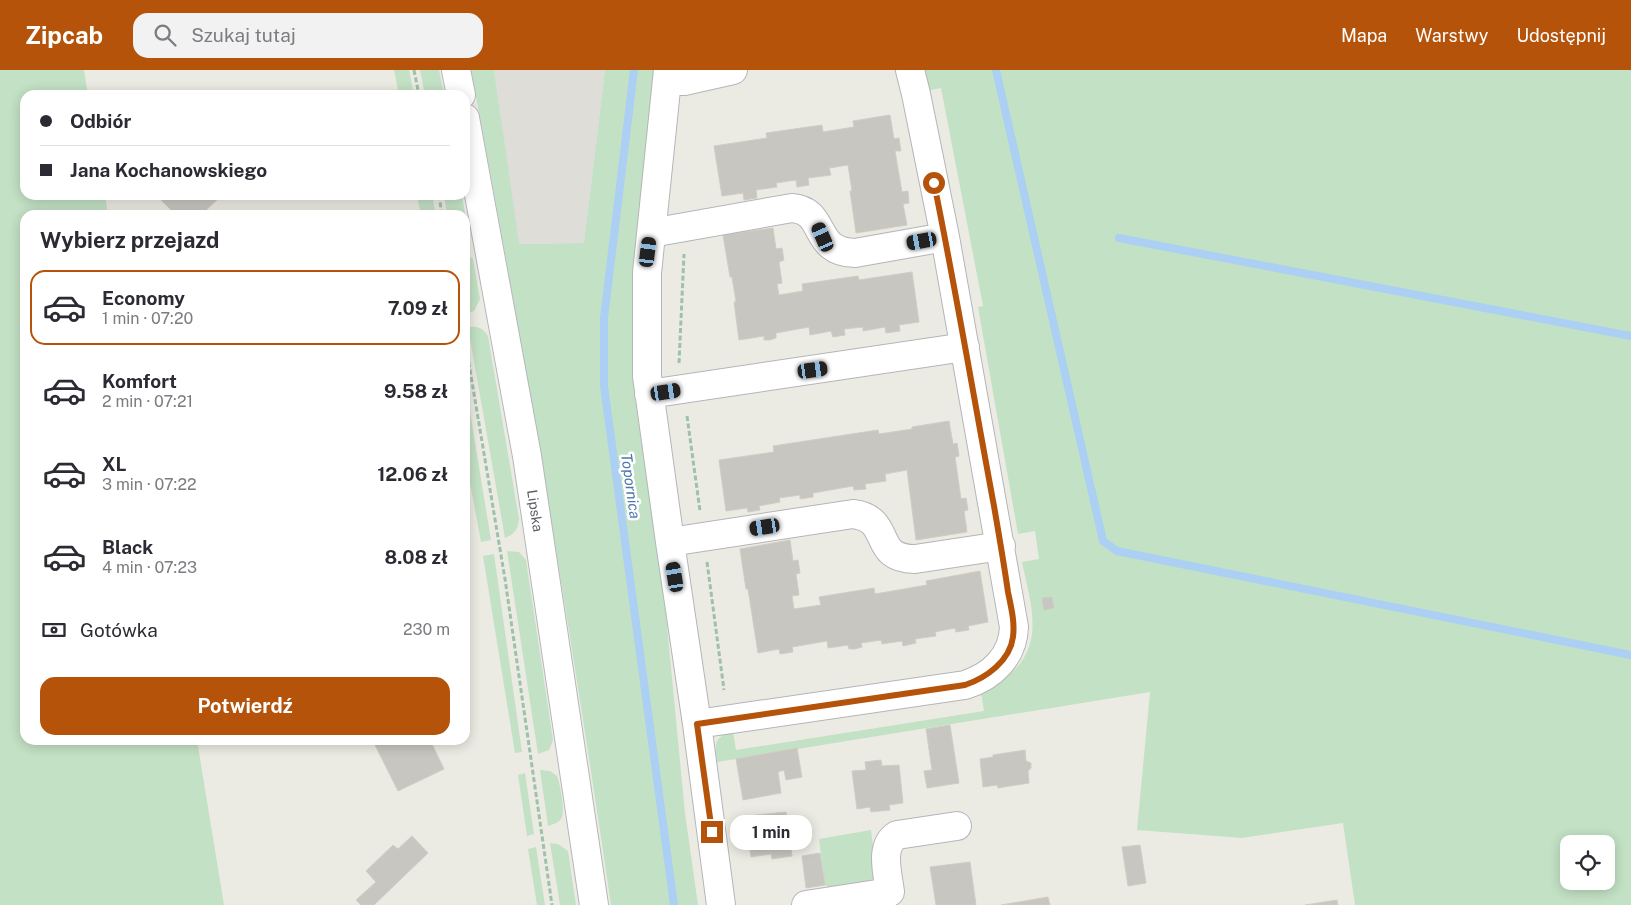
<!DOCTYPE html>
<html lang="pl">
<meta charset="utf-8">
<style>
body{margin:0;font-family:"Public Sans",sans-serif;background:#f2f2f3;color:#2b2b33;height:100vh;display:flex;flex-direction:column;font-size:19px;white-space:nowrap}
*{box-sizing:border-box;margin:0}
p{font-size:16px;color:#7c7c81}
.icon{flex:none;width:28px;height:28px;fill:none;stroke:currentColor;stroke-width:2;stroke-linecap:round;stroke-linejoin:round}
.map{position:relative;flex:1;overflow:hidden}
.panel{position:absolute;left:20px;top:140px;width:450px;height:535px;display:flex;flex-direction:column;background:#fff;border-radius:15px;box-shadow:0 2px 12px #0003}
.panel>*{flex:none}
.top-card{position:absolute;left:20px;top:20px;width:450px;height:110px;border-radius:15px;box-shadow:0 2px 12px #0003;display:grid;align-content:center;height:110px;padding:0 20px;background:#fff}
.fabs{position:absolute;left:1560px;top:765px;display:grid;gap:10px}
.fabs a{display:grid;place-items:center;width:55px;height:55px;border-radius:10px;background:#fff;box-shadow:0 2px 12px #0003;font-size:25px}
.end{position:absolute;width:22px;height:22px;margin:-11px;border:6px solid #b45309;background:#fff;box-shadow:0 0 0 2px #fff}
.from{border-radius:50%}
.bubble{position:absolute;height:35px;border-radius:15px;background:#fff;box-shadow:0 2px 12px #0003;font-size:16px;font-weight:700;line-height:35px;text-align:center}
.car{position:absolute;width:15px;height:30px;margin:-15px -8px;border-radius:6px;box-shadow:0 0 4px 1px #0007;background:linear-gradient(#222 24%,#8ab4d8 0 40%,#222 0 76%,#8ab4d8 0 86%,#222 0)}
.top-card b{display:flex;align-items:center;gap:18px;height:48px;font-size:19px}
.top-card b+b{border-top:1px solid #e1e1e2}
.top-card i{width:12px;height:12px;background:#2b2b33}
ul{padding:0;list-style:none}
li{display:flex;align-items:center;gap:15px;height:75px;margin:0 10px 8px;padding:0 10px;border:2px solid transparent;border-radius:15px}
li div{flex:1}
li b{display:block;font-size:19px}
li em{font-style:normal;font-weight:700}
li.selected{border-color:#b45309}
li>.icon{width:45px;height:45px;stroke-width:1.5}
h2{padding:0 20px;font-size:22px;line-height:60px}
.pay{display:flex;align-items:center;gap:12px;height:55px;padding:0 20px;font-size:19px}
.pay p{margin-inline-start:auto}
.button{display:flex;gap:10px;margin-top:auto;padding:10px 20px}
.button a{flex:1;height:58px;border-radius:15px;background:#b45309;color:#fff;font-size:20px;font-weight:700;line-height:58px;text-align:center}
header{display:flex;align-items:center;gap:30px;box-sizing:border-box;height:70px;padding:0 25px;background:#b45309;color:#fff}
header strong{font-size:24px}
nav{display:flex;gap:28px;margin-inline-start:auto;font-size:18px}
.search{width:350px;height:45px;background:#f2f2f3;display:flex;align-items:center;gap:12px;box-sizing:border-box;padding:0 18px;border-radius:15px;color:#7c7c81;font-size:19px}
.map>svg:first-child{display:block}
</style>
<header>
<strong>Zipcab</strong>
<div class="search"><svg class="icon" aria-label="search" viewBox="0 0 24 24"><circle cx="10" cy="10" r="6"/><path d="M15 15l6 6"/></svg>Szukaj tutaj</div>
<nav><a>Mapa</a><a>Warstwy</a><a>Udostępnij</a></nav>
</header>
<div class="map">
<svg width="1631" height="835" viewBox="0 0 1631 835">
<rect width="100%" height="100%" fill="#ecebe3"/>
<path fill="#deddd8" d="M494 0H605L584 173 518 174Z"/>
<path fill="#c3e1c5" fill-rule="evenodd" d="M0 0H84L88 25H25V125H105L108 145H25V670H197L224 835H0Z
M394 0H409L414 25H399Z
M420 0H439L444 25H425Z
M471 0H494L519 174 584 173 605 0H656L632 209 635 327 665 535 685 743 698 835H611C570 556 524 277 471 0Z
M920 0H1631V835H1355L1343 753 1242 768 1137 760 1150 622 717 692C715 675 713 666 733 662L736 680 984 641 981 623C993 619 1001 612 1010 604 1046 573 1030 532 1022 492L1039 489 1035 461 1018 464 978 237 983 236 941 18 926 21ZM1569 774H1606V811H1569Z
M417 125H432L436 145H421Z
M444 125 462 126 466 149 465 157V145H447Z
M465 183 473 189 480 229 474 241 466 244Z
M468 257C478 256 483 258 488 266L519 449C518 459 515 464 505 468Z
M465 311 491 470 481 472 465 386Z
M507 481 519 482 526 490 553 670 549 680 538 684Z
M494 484 522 682 515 683 483 486Z
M540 700 550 701 557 706C560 713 565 740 562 747 559 753 554 754 548 756Z
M525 703 534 764 527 766 518 705Z
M871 760 877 811 830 818 825 815 819 769Z
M550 773 558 774 568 781 576 835H560Z
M536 777 545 835H537L528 779Z"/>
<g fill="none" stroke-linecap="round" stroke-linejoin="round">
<path stroke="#abd0f4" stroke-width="8" d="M634 0 604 248V316L674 835
M996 0 1103 471 1117 481 1631 585
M1119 168 1631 266"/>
</g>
<path fill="#c8c6c0" stroke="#d0cdc3" d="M890 45 894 69 899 68 901 81H895L902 122 908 121 909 133 903 134 907 155 856 163 850 121H852L848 95 829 98 831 105 808 108 809 115 797 117 796 110 776 113 777 117 756 120 757 128 744 130 743 123 722 126 714 76 767 68 766 63 822 55 823 62 854 57 853 51Z
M166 125H222L201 145H176L161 130Z
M773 158 776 179 782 178 784 190 779 192 782 213 777 214 779 225 803 221 802 214 858 206 859 210 912 202 919 252 899 255 900 261 886 263 885 257 863 261V257L844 259 845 265 833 267 831 261 810 265 809 257 776 263V268L770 270H764V266L739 270 734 232H736L732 207H730L723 165Z
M949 351 953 374 957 373 958 379 959 386 955 387 961 429 966 428 968 440 964 441 967 462 916 470 907 400 885 404 886 411 865 414 866 419 854 420 853 416 813 423V427L800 429V425L779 428 780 432 759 436 760 440 748 442 747 438 726 441 719 390 774 382 773 376 878 360 879 364 912 359V357Z
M790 470 793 491 798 490 800 503 796 504 799 525 792 526 794 539 821 535 819 527 874 518 875 524 927 515 926 511 980 501 988 552 968 556 969 560 956 562 955 558 935 562 936 566 915 569 916 573 903 576 902 571 882 574 881 570 861 573 862 577 855 579H849L848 575 828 578 827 571 792 577 793 582 780 584 779 579 758 583 748 519H746L740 479Z
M1052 527 1054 538 1044 540 1042 528Z
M950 655 959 713 927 718 924 701 932 700 926 659Z
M384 670H430L444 699 398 721 375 675Z
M797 678 802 707 786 710 784 700 778 702 781 723 743 730 736 689Z
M1025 680 1026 691 1031 693V698L1028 701 1029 713 998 718 997 715 983 717 980 689 993 687V685Z
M881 690 882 696 899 695 903 733 889 735 890 740 871 742 870 737 857 739 852 701 866 700 865 692Z
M786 742 792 786 772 789 771 784 751 787 748 764H750L748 746Z
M412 766 428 783 374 835H361L356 830 376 812 366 801 393 775 398 779Z
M1140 775 1146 813 1128 816 1122 777Z
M820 783 825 815 806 818 802 786Z
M970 792 976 835H936L930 797Z
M1048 827 1050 835H1001Z
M1337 830 1338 835H1305Z"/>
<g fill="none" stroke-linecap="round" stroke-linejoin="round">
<g stroke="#b4b5b9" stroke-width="30">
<path id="street" d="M668 0 647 203V306L670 472 697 654 721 835
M667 11H684L733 0
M651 163 792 138C828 141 811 182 855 183L945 167
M649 324 965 277
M670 472 853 444C894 449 870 489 915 489L1001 476
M697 654 965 615C993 606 1013 586 1014 557L945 167 916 24 910 0
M806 835 890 822C888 804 879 776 897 765L957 756"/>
</g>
<g stroke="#b5b7bc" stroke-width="30">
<g id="secondary">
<path d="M456 0 461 25"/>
<path id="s1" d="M465 48 527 386 594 835"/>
</g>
</g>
<path stroke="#9dc1a9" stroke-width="3" stroke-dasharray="5 2.5" stroke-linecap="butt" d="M414 0 419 25
M439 125 442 145
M465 270 505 509 552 835
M679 293 684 184
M687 346 700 441
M707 492 724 620"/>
<use href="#street" stroke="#fff" stroke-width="28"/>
<use href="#secondary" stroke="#fff" stroke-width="28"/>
</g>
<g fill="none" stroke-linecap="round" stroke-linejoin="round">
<path stroke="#b45309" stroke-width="6" d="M712 762 697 654 965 615C986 608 1010 591 1013 567 1015 552 1011 537 1008 522 1004 494 999 465 994 436 974 329 956 221 934 113"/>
</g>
<g text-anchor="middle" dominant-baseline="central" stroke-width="5" stroke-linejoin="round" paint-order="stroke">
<g font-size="14" fill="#5b5e62" stroke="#fff">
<text stroke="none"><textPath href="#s1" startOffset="399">Lipska</textPath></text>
</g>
<g font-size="15" font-style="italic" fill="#4f77ac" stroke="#fff">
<text transform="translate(631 416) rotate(82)">Topornica</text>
</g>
</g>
</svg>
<div class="fabs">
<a><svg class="icon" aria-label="locate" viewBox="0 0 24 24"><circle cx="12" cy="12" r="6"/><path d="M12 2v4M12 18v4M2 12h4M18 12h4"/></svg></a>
</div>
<i class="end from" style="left:934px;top:113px"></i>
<i class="end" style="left:712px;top:762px"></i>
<div class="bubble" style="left:730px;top:745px;width:82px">1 min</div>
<i class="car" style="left:823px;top:167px;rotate:336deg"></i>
<i class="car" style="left:922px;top:171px;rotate:260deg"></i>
<i class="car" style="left:648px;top:182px;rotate:7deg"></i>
<i class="car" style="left:813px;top:300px;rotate:82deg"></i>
<i class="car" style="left:666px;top:322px;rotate:81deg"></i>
<i class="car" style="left:765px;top:457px;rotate:261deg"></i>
<i class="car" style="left:675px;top:507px;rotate:351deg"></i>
<div class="top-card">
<b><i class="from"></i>Odbiór</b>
<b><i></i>Jana Kochanowskiego</b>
</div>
<section class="panel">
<h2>Wybierz przejazd</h2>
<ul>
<li class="selected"><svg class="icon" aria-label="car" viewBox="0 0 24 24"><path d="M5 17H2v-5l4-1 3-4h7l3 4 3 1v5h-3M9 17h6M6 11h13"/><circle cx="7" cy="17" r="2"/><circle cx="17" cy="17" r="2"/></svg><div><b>Economy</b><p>1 min · 07:20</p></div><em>7.09 zł</em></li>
<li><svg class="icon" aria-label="car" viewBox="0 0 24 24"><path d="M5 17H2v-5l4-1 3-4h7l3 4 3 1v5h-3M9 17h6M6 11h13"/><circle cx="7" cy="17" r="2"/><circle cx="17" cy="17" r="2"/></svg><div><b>Komfort</b><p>2 min · 07:21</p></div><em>9.58 zł</em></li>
<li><svg class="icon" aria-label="car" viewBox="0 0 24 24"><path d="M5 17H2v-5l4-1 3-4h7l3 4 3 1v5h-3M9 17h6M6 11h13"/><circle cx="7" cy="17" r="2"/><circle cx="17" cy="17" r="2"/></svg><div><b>XL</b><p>3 min · 07:22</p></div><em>12.06 zł</em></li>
<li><svg class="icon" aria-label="car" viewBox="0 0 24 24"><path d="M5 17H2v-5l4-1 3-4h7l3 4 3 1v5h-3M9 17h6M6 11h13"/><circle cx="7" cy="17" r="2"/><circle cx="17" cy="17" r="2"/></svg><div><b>Black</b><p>4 min · 07:23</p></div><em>8.08 zł</em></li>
</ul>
<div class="pay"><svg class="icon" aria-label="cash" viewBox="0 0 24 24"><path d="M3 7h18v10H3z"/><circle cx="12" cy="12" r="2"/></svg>Gotówka<p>230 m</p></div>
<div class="button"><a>Potwierdź</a></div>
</section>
</div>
